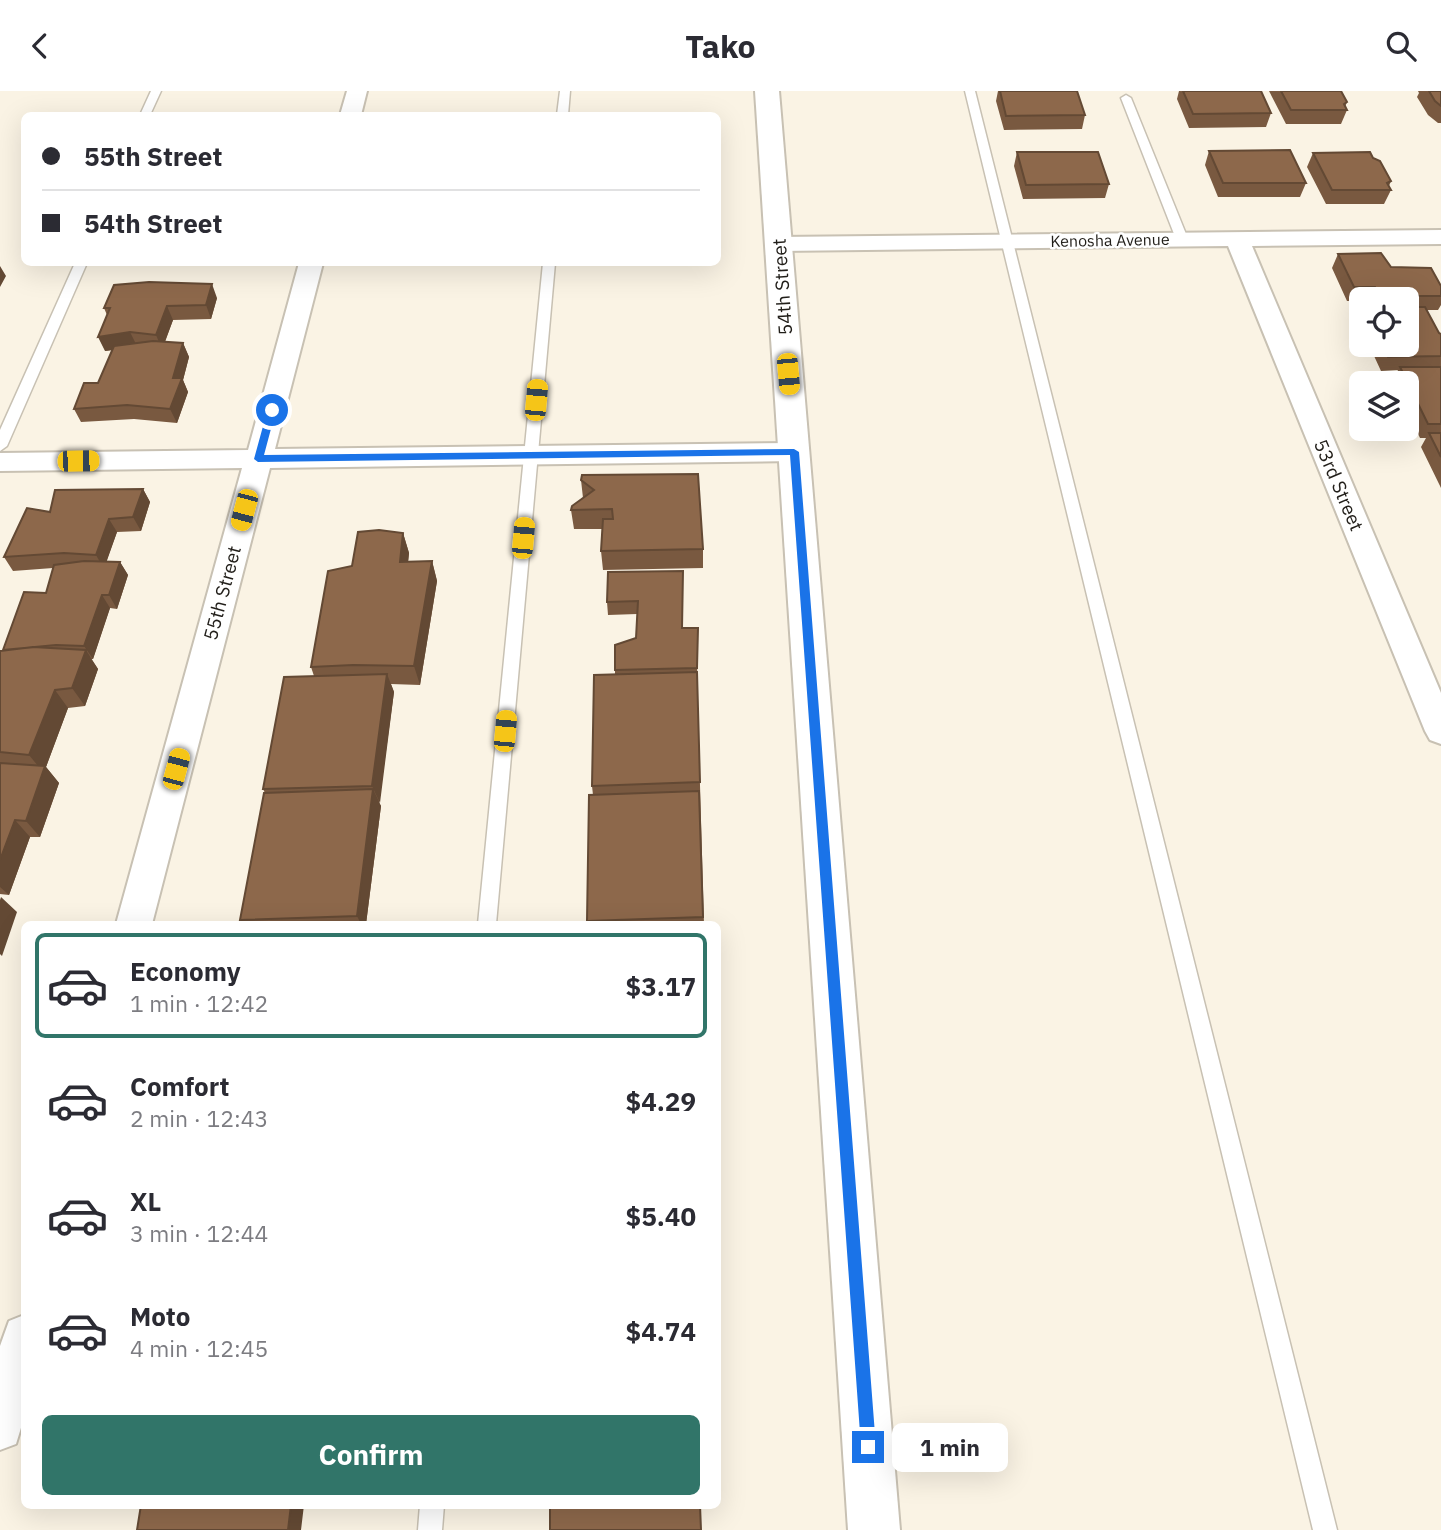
<!DOCTYPE html>
<meta charset="utf-8">
<style>
body{margin:0;font-family:"IBM Plex Sans",sans-serif;background:#f7f7f7;color:#2b2b33;height:100vh;display:flex;flex-direction:column;font-size:26px;white-space:nowrap}
*{box-sizing:border-box;margin:0}
p{font-size:23px;color:#7c7c81}
.icon{flex:none;width:38px;height:38px;fill:none;stroke:currentColor;stroke-width:2;stroke-linecap:round;stroke-linejoin:round}
.map{position:relative;flex:1;overflow:hidden}
.side{position:absolute;left:21px;top:830px;width:700px;height:588px;display:flex;flex-direction:column;background:#fff;border-radius:10px;box-shadow:0 7px 28px #0002}
.side>*{flex:none}
.top-card{position:absolute;left:21px;top:21px;width:700px;height:154px;border-radius:10px;box-shadow:0 7px 28px #0002;display:grid;align-content:center;height:154px;padding:0 21px;background:#fff}
.controls{position:absolute;left:1349px;top:196px;display:grid;gap:14px}
.controls a{display:grid;place-items:center;width:70px;height:70px;border-radius:10px;background:#fff;box-shadow:0 7px 28px #0002;font-size:35px}
.end{position:absolute;width:32px;height:32px;margin:-16px;border:9px solid #1a73e8;background:#fff;box-shadow:0 0 0 4px #fff}
.from{border-radius:50%}
.bubble{position:absolute;height:49px;border-radius:10px;background:#fff;box-shadow:0 7px 28px #0002;font-size:23px;font-weight:700;line-height:49px;text-align:center}
.car{position:absolute;width:21px;height:42px;margin:-21px -10px;border-radius:9px;box-shadow:0 0 5px 2px #0007;background:linear-gradient(#f5c518 24%,#345 0 40%,#f5c518 0 76%,#345 0 86%,#f5c518 0)}
.top-card b{display:flex;align-items:center;gap:24px;height:66px;font-size:26px}
.top-card b+b{border-top:2px solid #e1e1e2}
.top-card i{width:18px;height:18px;background:#2b2b33}
ul{padding:12px 0 0;list-style:none}
li{display:flex;align-items:center;gap:21px;height:105px;margin:0 14px 10px;padding:0 7px;border:4px solid transparent;border-radius:10px}
li div{flex:1}
li b{display:block;font-size:26px}
li em{font-style:normal;font-weight:700}
li.selected{border-color:#317569}
li>.icon{width:63px;height:63px;stroke-width:1.5}
.button{display:flex;gap:14px;margin-top:auto;padding:14px 21px}
.button a{flex:1;height:80px;border-radius:10px;background:#317569;color:#fff;font-size:28px;font-weight:700;line-height:80px;text-align:center}
header{display:flex;justify-content:space-between;align-items:center;height:91px;padding:0 21px;background:#fff;font-size:32px;font-weight:700}
.map>svg:first-child{display:block}
</style>
<header><svg class="icon" aria-label="back" viewBox="0 0 24 24"><path d="M15 5l-7 7 7 7"/></svg>Tako<svg class="icon" aria-label="search" viewBox="0 0 24 24"><circle cx="10" cy="10" r="6"/><path d="M15 15l6 6"/></svg></header>
<div class="map">
<svg width="1441" height="1439" viewBox="0 0 1441 1439">
<rect width="100%" height="100%" fill="#faf3e4"/>
<g fill="none" stroke-linecap="round" stroke-linejoin="round">
<g stroke="#c8c1b3" stroke-width="3">
<path id="service" d="M151 0H161L150 24H140Z
M560 0H570L568 24H557Z
M965 0H975L1337 1439H1313Z
M1126 4 1131 7 1188 148 1186 151 1176 148 1121 7Z
M75 172H87L7 355 0 360V339Z
M543 172H555L496 833H478Z
M420 1414H444L442 1439H418Z"/>
</g>
<g stroke="#c8c1b3" stroke-width="4">
<path id="minor" d="M347 0H367L361 24H340Z
M1441 139V153L1252 155 1441 602V653L1430 649 1425 640 1228 155 779 160 771 158 767 153 771 148 779 146Z
M299 172H323L275 358 794 352 804 354 808 361 804 368 794 370 270 377 152 833H116L242 377 0 380V362L248 359Z
M24 1224V1327L16 1353 0 1359V1255L9 1230Z"/>
</g>
<g stroke="#c8c1b3" stroke-width="4">
<path id="tertiary" d="M755 0H779L900 1439H848Z"/>
</g>
<use href="#service" fill="#fff" fill-rule="evenodd"/>
<use href="#minor" fill="#fff" fill-rule="evenodd"/>
<use href="#tertiary" fill="#fff" fill-rule="evenodd"/>
</g>
<path fill="#795940" d="M998 0H1077L1085 24 1082 38 1004 39 996 10Z
M1179 0H1261L1271 22 1266 36 1189 37 1177 8Z
M1269 0H1341L1347 11 1345 16 1347 19 1341 33H1286Z
M1418 0H1441V32H1438L1428 24 1417 6 1419 2Z
M1209 60 1306 92 1300 106H1218L1205 74Z
M1017 61 1109 93 1105 107 1023 108 1014 75Z
M1313 62 1373 67 1391 90 1389 95 1391 99 1384 113H1326L1307 76Z
M1338 163 1391 176 1441 195V214L1438 219H1427L1439 242 1441 243V397L1421 356 1426 347H1420L1407 320V292H1393L1392 290 1398 279 1381 280 1369 254H1407V208H1362V210H1347L1332 177Z
M217 207 211 228 173 229 165 251 183 252 189 266 183 289 188 301 177 332 134 328 81 331 74 318 98 292 113 259 105 260 107 224 104 217Z
M1362 223V239L1358 230Z
M581 389 703 458V477L603 479 601 460 602 438H574L571 419 583 407Z
M143 398 150 411 141 440 117 441 106 471H120L128 484 117 518 110 517 93 568H91L98 578 85 615 68 617 46 676 59 692 40 746H30L9 804 0 803V560L3 559 46 502 53 477 13 480 4 466 50 421Z
M403 442 409 462 408 471 432 470 437 490 420 594 391 593 394 601 379 712 381 715 366 833H368H243L240 829 265 702 263 698 314 585 311 576Z
M683 480V537H698L697 590 704 833H588L593 704 592 695 615 583V554L636 547 637 523 608 524 607 511Z"/>
<path fill="#634934" d="M0 175 6 185 0 196Z
M212 193 217 207 211 228 206 214Z
M167 215 173 229 162 258 156 244Z
M130 241 137 255 105 260 98 246Z
M183 252 189 266 183 289 188 301 177 332 170 318 173 287Z
M143 398 150 411 141 440 133 426Z
M109 428 117 441 104 478 96 464Z
M403 442 409 462 406 491 400 471Z
M432 470 437 490 420 594 414 575Z
M120 471 128 484 117 518 109 504Z
M102 504 110 517 93 568 84 555Z
M86 559 98 578 85 615 72 597Z
M387 583 394 601 380 712 372 695Z
M55 599 68 617 46 676 59 692 40 746 26 730 43 681 29 664Z
M373 698 381 715 366 833H361L357 825Z
M15 729 30 746 9 804 0 796V769Z
M1 806 17 821 2 865 0 863V809Z
M291 1414H304L301 1439H288Z"/>
<path fill="#8d684b" stroke="#634934" stroke-width="2" d="M1000 0H1077L1085 24 1006 25Z
M1183 0H1261L1271 22 1193 23Z
M1281 0H1341L1347 11 1344 13 1347 19H1291Z
M1429 0H1441V15L1435 10Z
M1290 59 1306 92H1223L1209 60Z
M1017 61H1098L1109 93 1026 94Z
M1370 61 1373 67 1380 70 1391 90 1387 92 1391 99H1332L1313 62Z
M1381 162 1391 176 1431 177 1441 195V205H1379L1375 196H1354L1338 163Z
M149 191 212 193 206 214 167 215 156 244 130 241 98 246 110 217H104L114 194Z
M1407 216H1425L1439 242 1441 243V265L1388 266 1382 254H1407Z
M153 250 183 252 173 287H182L170 318 127 314 74 318 84 292H98L114 255Z
M1400 276H1441V333H1428Z
M1429 342H1441V366Z
M698 383 703 458 601 460 603 428H613L612 418 571 419 572 415 594 399 581 389 582 384Z
M143 398 133 426 109 428 96 464 64 462 4 466 27 417 50 421 55 399Z
M379 439 403 442 400 471 432 470 414 575 353 574 311 576 328 480 352 475 358 441Z
M84 470 120 471 109 504H102L84 555 56 554 3 559 24 501 46 502 54 474Z
M683 480 682 537H698L697 577 615 579V554L636 547 638 510 607 511 608 481Z
M33 556 86 559 72 597 55 599 29 664 0 661V560Z
M697 581 700 691 592 695 594 584Z
M387 583 372 695 263 698 284 586Z
M0 672 45 675 26 730 15 729 0 769Z
M373 698 357 825 240 829 264 702Z
M699 700 703 826 587 830 589 704Z
M141 1414H291L288 1439H137Z
M550 1414H700L701 1439H550Z"/>
<path fill="#1a73e8" d="M268 317 276 319 264 364 794 358 799 361 876 1356 874 1361 868 1364 863 1361 861 1356 790 364 258 371 254 368Z"/>
<g text-anchor="middle" dominant-baseline="central" stroke-width="5" stroke-linejoin="round" paint-order="stroke">
<g font-size="16" fill="#211e19" stroke="#fff">
<text transform="translate(1110 149) rotate(-1)">Kenosha Avenue</text>
</g>
<g font-size="19" fill="#211e19" stroke="#fff">
<text transform="translate(782 196) rotate(-94)">54th Street</text>
<text transform="translate(1339 394) rotate(67)">53rd Street</text>
<text transform="translate(222 502) rotate(-75)">55th Street</text>
</g>
</g>
</svg>
<div class="controls">
<a><svg class="icon" aria-label="locate" viewBox="0 0 24 24"><circle cx="12" cy="12" r="6"/><path d="M12 2v4M12 18v4M2 12h4M18 12h4"/></svg></a>
<a><svg class="icon" aria-label="layers" viewBox="0 0 24 24"><path d="M12 4l9 5-9 5-9-5zM3 14l9 5 9-5"/></svg></a>
</div>
<i class="end from" style="left:272px;top:319px"></i>
<i class="end" style="left:868px;top:1356px"></i>
<div class="bubble" style="left:892px;top:1332px;width:116px">1 min</div>
<i class="car" style="left:788px;top:283px;rotate:175deg"></i>
<i class="car" style="left:536px;top:309px;rotate:5deg"></i>
<i class="car" style="left:78px;top:370px;rotate:89deg"></i>
<i class="car" style="left:244px;top:419px;rotate:195deg"></i>
<i class="car" style="left:523px;top:447px;rotate:5deg"></i>
<i class="car" style="left:505px;top:640px;rotate:5deg"></i>
<i class="car" style="left:176px;top:678px;rotate:15deg"></i>
<div class="top-card">
<b><i class="from"></i>55th Street</b>
<b><i></i>54th Street</b>
</div>
<section class="side">
<ul>
<li class="selected"><svg class="icon" aria-label="car" viewBox="0 0 24 24"><path d="M5 17H2v-5l4-1 3-4h7l3 4 3 1v5h-3M9 17h6M6 11h13"/><circle cx="7" cy="17" r="2"/><circle cx="17" cy="17" r="2"/></svg><div><b>Economy</b><p>1 min · 12:42</p></div><em>$3.17</em></li>
<li><svg class="icon" aria-label="car" viewBox="0 0 24 24"><path d="M5 17H2v-5l4-1 3-4h7l3 4 3 1v5h-3M9 17h6M6 11h13"/><circle cx="7" cy="17" r="2"/><circle cx="17" cy="17" r="2"/></svg><div><b>Comfort</b><p>2 min · 12:43</p></div><em>$4.29</em></li>
<li><svg class="icon" aria-label="car" viewBox="0 0 24 24"><path d="M5 17H2v-5l4-1 3-4h7l3 4 3 1v5h-3M9 17h6M6 11h13"/><circle cx="7" cy="17" r="2"/><circle cx="17" cy="17" r="2"/></svg><div><b>XL</b><p>3 min · 12:44</p></div><em>$5.40</em></li>
<li><svg class="icon" aria-label="car" viewBox="0 0 24 24"><path d="M5 17H2v-5l4-1 3-4h7l3 4 3 1v5h-3M9 17h6M6 11h13"/><circle cx="7" cy="17" r="2"/><circle cx="17" cy="17" r="2"/></svg><div><b>Moto</b><p>4 min · 12:45</p></div><em>$4.74</em></li>
</ul>
<div class="button"><a>Confirm</a></div>
</section>
</div>
